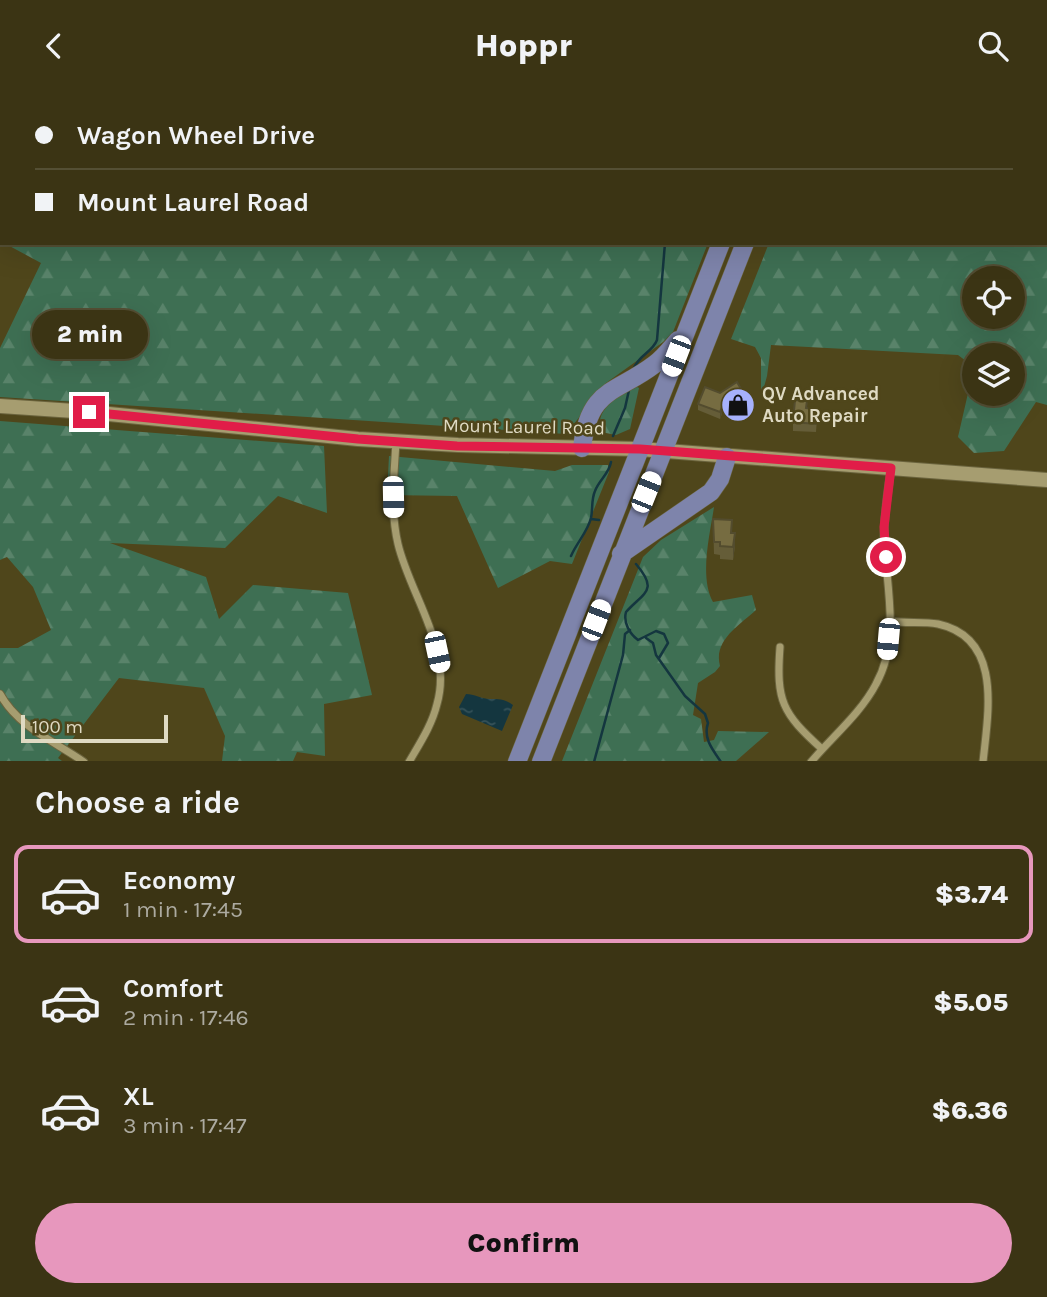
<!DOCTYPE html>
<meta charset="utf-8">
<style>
body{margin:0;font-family:Karla,sans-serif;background:#423c1d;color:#f1f3f6;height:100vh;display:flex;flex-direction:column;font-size:26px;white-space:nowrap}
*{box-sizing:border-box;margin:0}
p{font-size:23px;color:#acaaa0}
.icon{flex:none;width:38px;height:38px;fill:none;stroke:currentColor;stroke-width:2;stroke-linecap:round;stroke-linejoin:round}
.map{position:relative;height:670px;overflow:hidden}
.drawer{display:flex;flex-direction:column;background:#3b3414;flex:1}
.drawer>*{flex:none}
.banner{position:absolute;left:0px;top:0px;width:1048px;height:154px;box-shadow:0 7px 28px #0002,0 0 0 2px #544f34;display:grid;align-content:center;height:154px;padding:0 35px;background:#3b3414}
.fabs{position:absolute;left:962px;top:175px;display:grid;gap:14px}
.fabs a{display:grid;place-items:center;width:63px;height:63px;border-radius:50%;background:#3b3414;box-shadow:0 7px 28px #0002,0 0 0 2px #544f34;font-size:35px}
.scale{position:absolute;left:21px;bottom:18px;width:147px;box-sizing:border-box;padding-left:7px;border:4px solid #dfdac3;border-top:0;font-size:19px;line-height:24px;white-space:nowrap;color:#dfdac3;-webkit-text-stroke:5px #4f461b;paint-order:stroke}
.end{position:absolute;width:32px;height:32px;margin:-16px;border:9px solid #e11d48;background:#fff;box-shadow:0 0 0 4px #fff}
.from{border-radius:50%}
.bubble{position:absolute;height:49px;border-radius:24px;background:#3b3414;box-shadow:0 7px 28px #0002,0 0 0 2px #544f34;font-size:23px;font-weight:800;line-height:49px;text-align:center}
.car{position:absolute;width:21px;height:42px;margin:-21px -10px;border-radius:9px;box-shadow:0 0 5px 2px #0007;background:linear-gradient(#fff 24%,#345 0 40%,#fff 0 76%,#345 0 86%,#fff 0)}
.banner b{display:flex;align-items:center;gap:24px;height:66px;font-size:26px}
.banner b+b{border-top:2px solid #544f34}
.banner i{width:18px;height:18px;background:#f1f3f6}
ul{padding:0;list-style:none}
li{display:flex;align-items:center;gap:21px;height:98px;margin:0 14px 10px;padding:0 21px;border:4px solid transparent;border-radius:14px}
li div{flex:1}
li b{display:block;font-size:26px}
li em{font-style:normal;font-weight:800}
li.on{border-color:#e797bd}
li>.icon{width:63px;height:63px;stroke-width:1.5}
h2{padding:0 35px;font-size:32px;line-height:84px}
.primary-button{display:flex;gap:14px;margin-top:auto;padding:14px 35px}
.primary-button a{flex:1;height:80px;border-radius:42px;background:#e797bd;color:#111;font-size:28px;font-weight:800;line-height:80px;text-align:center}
header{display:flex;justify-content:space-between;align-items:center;height:91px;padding:0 35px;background:#3b3414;font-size:32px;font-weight:800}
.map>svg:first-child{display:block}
</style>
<header><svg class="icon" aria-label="back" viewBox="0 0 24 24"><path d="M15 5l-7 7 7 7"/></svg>Hoppr<svg class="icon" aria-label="search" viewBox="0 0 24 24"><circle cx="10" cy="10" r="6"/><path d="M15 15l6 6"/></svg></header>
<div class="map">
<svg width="1047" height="671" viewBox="0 0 1047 671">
<defs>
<pattern id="forest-firs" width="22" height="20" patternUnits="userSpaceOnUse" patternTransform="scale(1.75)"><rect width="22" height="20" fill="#3e6f53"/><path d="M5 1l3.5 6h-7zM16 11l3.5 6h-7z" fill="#59836a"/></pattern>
<pattern id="water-ripples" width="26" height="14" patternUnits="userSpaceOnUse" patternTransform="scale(1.75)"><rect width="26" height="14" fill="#14363f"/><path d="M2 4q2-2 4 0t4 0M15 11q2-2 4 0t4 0" fill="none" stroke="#365259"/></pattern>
</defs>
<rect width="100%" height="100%" fill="#4f461b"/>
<path fill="url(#forest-firs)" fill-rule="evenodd" d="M0 0H767L2 2V151Z
M830 0H1047V314L1036 311 1004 360 974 362 958 346 974 276 958 264 771 254 767 285 761 307V267L755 256 731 248 769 152H1046V2H829ZM975 187H1013V226H975ZM975 264H1013V303H975Z
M4 152H708L673 241 663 251 606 292 566 343 0 306V257L41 172Z
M637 296 639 297 630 338 616 344 601 341C594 317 619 305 637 296Z
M0 330 324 355 327 422 278 405 225 457 110 452 206 486 219 528 253 494 348 502 372 604 324 613 325 665 297 661 293 670H222L225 645 204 597 119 587 58 667 62 670H0V557H18L51 539 33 496 7 466 0 469Z
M389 365 555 380 572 374H608L609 381 572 473 550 470 498 497 457 405 387 404Z
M714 416C710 443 699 486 713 511L752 504 756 519C740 534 713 549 720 575L715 581 698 592 693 624 701 628 704 651 714 649 718 640 769 641 736 670H562L643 466 661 449Z"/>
<path fill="url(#water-ripples)" d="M466 603C474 603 482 608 490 608 500 608 505 608 513 614L502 640 462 623 459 616Z"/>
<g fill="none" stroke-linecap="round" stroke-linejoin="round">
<path stroke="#14363f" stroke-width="2.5" d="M704 2 705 0
M633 279C639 263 652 262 657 249L665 152
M613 345 625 317 629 299
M591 428 599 429
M571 465C577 451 587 442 591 427 593 418 591 409 595 400 599 389 609 383 611 371
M636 473C659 500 644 501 626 521 623 532 630 543 638 549L656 540 664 543 668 552 659 567
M646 547 653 552 656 564 685 605 705 623 708 632C703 647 712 658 721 671
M594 671 623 564 625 543 630 539"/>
<g stroke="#6b643e" stroke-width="9">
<path id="minor" d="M396 351C394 385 390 419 398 453 410 504 453 558 437 613 432 634 420 652 409 671
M890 530C906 533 922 530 938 533 1003 547 988 622 983 671
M780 556C776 610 782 622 822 658
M0 603C18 636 54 650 84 671
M811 671C832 646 861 622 876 593 901 548 886 495 884 446 884 424 888 400 891 377"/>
</g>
<g stroke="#6b643e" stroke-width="16">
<path id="secondary" d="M0 315 89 321 358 348 458 354 640 358 1047 389"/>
</g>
<g stroke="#6b643e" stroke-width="19">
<path id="trunk" d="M783 2V0
M805 2 806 0
M582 357C589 296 616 303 655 273 664 266 671 257 678 249
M621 463 711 401 720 388 727 366
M517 671 721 152
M541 671 745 152"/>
</g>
<use href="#minor" stroke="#a69d70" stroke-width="7"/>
<use href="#secondary" stroke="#a69d70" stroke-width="14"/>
<use href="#trunk" stroke="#7e84ab" stroke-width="18"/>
</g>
<path fill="#655d38" d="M737 291 752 323 740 330 727 309 720 328 698 319V313L720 302Z
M807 317 817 328 816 341 793 340V331Z
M713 428 732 442 735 455 733 469 720 468V464L714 463Z"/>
<path fill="#534c2e" d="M727 303V309L720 328V321Z
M752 317V323L740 330V324Z
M735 442V455L733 469V456Z"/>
<path fill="#766c41" stroke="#534c2e" stroke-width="2" d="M737 291 752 317 740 324 727 303 720 321 698 313 705 296 720 302Z
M795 309 807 310 806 317 817 319 816 333 793 331Z
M713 428 732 429 731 442H735L733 456 720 455V451H714Z"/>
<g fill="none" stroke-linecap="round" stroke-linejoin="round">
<path stroke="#e11d48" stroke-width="9" d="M89 321 358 348 457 355 640 358 891 377 884 436 886 466"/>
</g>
<defs>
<g id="shop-disc" transform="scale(1.75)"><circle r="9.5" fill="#a6b1fc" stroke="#4f461b"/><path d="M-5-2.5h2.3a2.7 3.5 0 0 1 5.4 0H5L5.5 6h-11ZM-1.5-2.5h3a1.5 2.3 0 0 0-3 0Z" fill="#111"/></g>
</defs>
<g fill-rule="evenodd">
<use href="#shop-disc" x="738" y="314"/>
</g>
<g text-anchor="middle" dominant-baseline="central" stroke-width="5" stroke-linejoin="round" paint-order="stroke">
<g font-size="19" font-weight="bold" fill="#dfdac3" stroke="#4f461b" text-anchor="start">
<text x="762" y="303">QV Advanced<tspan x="762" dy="22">Auto Repair</tspan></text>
</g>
<g font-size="19" fill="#dfdac3" stroke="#4f461b">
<text transform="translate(524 336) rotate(1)">Mount Laurel Road</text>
</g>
</g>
</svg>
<div class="fabs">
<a><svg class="icon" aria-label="locate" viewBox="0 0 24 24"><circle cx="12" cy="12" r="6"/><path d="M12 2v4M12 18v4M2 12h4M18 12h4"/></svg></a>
<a><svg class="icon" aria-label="layers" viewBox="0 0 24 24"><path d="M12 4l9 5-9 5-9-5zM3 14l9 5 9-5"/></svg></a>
</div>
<div class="scale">100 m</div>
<i class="end from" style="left:886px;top:466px"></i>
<i class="end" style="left:89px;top:321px"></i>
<div class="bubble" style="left:32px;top:219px;width:116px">2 min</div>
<i class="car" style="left:676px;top:265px;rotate:201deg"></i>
<i class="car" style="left:646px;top:401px;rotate:22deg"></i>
<i class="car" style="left:393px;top:406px;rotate:179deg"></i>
<i class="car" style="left:596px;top:529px;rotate:21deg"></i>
<i class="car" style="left:888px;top:548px;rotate:185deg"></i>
<i class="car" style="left:437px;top:561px;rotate:168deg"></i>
<div class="banner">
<b><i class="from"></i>Wagon Wheel Drive</b>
<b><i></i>Mount Laurel Road</b>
</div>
</div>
<section class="drawer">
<h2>Choose a ride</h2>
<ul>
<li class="on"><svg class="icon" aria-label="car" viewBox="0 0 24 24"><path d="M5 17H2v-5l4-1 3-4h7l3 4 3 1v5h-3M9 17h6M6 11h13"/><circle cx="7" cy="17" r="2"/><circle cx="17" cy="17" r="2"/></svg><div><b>Economy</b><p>1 min · 17:45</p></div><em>$3.74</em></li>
<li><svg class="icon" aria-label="car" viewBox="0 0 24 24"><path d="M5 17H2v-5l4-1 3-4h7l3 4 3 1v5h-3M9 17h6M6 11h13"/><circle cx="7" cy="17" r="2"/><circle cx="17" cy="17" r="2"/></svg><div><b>Comfort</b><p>2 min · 17:46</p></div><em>$5.05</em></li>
<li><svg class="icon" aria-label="car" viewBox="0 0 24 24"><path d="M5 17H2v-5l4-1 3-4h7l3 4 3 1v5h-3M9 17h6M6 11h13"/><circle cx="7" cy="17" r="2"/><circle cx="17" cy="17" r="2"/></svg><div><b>XL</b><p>3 min · 17:47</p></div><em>$6.36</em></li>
</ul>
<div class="primary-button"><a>Confirm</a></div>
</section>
